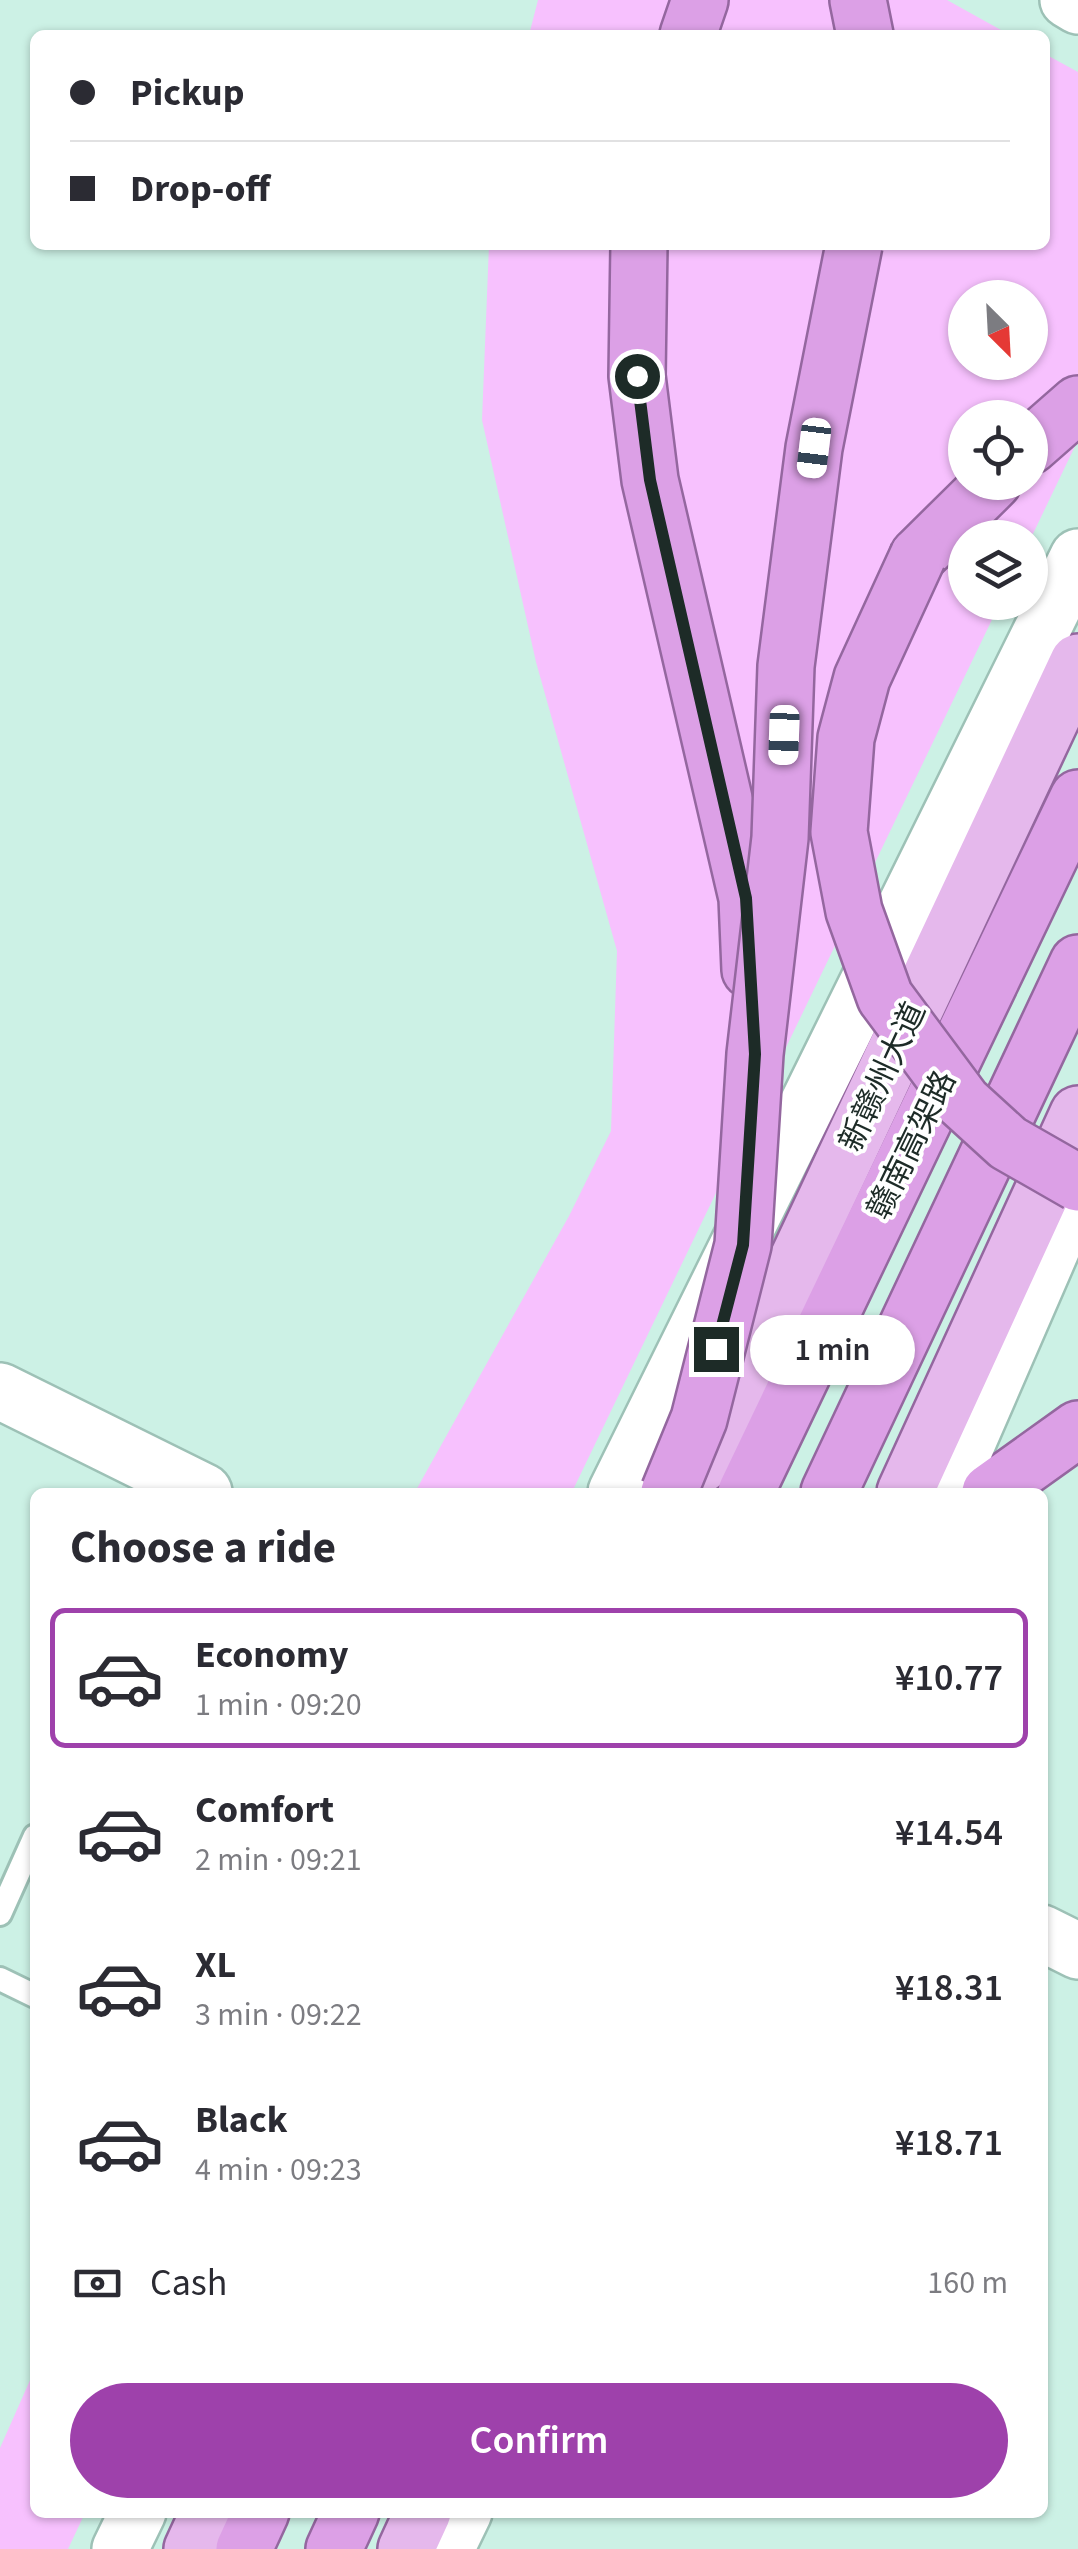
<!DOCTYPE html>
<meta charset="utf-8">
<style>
body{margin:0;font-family:"Source Sans 3","Noto Sans SC",sans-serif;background:#f7f7f7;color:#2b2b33;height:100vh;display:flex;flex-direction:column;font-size:38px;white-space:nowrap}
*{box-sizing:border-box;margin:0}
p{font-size:32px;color:#7c7c81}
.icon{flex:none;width:55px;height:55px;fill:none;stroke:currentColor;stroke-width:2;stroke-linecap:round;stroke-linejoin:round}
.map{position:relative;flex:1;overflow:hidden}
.side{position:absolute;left:30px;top:1488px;width:1018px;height:1030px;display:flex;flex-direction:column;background:#fff;border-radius:15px;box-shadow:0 2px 8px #0004}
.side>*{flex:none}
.guide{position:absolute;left:30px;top:30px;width:1020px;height:220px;border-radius:15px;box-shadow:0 2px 8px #0004;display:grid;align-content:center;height:220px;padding:0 40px;background:#fff}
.needle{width:65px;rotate:156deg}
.controls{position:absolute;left:948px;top:280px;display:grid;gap:20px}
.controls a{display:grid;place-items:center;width:100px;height:100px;border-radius:50%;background:#fff;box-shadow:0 2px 8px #0004;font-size:50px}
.end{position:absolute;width:45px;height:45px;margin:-22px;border:12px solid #1d2b27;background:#fff;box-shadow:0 0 0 5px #fff}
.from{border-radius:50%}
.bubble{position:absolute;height:70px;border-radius:35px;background:#fff;box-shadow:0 2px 8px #0004;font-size:32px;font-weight:600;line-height:70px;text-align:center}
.car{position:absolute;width:30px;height:60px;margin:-30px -15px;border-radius:12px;box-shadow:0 0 8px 2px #0007;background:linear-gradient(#fff 24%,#345 0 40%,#fff 0 76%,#345 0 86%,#fff 0)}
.guide b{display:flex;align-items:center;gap:35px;height:95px;font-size:38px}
.guide b+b{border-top:2px solid #e1e1e2}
.guide i{width:25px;height:25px;background:#2b2b33}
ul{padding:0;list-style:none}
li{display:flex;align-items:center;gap:30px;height:140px;margin:0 20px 15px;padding:0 20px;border:5px solid transparent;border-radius:15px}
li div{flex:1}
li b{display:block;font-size:38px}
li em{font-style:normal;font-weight:600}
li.active{border-color:#9e41ab}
li>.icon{width:90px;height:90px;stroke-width:1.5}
h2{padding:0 40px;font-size:45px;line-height:120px}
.pay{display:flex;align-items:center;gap:25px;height:110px;padding:0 40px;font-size:38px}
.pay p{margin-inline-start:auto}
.cta{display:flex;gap:20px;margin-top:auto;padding:20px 40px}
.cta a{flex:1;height:115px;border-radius:60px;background:#9e41ab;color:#fff;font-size:40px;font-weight:600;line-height:115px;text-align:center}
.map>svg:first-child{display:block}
</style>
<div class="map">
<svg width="1078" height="2549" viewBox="0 0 1078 2549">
<rect width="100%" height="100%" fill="#ccf1e5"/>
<path fill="#f7c1fe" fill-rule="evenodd" d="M538 0H947L1010 35H529Z
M1045 54 1078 72V440L1030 540V538H965V602L1000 603 572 1492H415L569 1216 611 1131 617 951 536 662 482 420 489 245H1045ZM965 298H1030V362H965ZM965 418H1030V482H965Z
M35 2369V2512L85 2513 68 2549H0V2448Z"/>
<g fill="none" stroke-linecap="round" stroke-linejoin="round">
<g stroke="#9dc1b6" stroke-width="28">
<path id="service" d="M0 1914 35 1836
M0 1979 35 1996"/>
</g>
<g stroke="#9dc1b6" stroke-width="60">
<path id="tertiary" d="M1068 0 1078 6
M0 1391 204 1492
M616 1492 1078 557
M946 1492 1078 1188
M1042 1933 1078 1951
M120 2549 138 2512
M446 2549 464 2512"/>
</g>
<g stroke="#94679f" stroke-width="60">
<path id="primary" d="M701 1465 1078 662
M905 1492 1078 1114
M192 2549 209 2512
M406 2549 423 2512"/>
</g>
<g stroke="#94679f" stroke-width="60">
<path id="trunk" d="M858 0 865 35
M688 35 700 0
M639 245 637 376 650 480 747 898 750 970
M1030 446 1078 404
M918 556 993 482
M746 1492 1078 798
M829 1492 1078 963
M990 1492 1078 1429
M244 2549 261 2512
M334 2549 351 2512"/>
</g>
<use href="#service" stroke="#fff" stroke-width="22"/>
<use href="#tertiary" stroke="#fff" stroke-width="55"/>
<use href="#primary" stroke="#e5b8ec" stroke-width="55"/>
<use href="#trunk" stroke="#dca0e6" stroke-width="55"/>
<g stroke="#94679f" stroke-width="60" stroke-linecap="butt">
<path id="trunk-bridge" d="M918 556 862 678 846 738 839 832 854 911 885 997 963 1102 1008 1143 1078 1183
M669 1492 699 1419 743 1245 755 1054 780 838 786 666 814 448 854 245"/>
</g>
<use href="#trunk-bridge" stroke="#dca0e6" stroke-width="55"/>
</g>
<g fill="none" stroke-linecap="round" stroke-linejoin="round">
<path stroke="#1d2b27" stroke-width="12" d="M637 376 650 480 746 898 755 1054 743 1245 716 1349"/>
</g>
<g text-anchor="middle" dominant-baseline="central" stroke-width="8" stroke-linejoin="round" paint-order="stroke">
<g font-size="32" fill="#1d2b27" stroke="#fff">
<text transform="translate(883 1077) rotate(-65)">新赣州大道</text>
<text transform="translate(912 1145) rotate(-64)">赣南高架路</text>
</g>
</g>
</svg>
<div class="controls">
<a><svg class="needle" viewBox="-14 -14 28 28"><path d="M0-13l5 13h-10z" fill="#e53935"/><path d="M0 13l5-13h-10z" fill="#7c7c81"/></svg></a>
<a><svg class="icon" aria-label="locate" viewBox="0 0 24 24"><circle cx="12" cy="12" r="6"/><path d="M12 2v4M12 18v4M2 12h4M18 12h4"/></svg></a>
<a><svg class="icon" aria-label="layers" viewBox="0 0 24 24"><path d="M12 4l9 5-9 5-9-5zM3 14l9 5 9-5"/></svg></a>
</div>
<i class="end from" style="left:637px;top:376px"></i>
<i class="end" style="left:716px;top:1349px"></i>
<div class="bubble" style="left:750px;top:1315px;width:165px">1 min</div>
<i class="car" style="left:814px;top:448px;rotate:187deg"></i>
<i class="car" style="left:784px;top:735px;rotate:182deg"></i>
<div class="guide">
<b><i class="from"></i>Pickup</b>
<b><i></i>Drop-off</b>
</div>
<section class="side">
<h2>Choose a ride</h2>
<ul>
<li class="active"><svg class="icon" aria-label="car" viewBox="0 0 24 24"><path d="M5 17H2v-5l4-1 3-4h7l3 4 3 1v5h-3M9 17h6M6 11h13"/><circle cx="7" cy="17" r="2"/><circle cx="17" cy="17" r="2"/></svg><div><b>Economy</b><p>1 min · 09:20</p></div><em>¥10.77</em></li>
<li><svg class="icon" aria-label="car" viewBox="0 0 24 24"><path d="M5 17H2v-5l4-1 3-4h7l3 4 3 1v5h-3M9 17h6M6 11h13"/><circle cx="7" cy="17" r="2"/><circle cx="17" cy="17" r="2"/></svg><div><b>Comfort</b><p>2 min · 09:21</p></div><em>¥14.54</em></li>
<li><svg class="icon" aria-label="car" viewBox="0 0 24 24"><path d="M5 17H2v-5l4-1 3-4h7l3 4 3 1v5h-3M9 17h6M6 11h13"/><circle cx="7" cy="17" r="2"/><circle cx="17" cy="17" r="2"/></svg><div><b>XL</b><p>3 min · 09:22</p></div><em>¥18.31</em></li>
<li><svg class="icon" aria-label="car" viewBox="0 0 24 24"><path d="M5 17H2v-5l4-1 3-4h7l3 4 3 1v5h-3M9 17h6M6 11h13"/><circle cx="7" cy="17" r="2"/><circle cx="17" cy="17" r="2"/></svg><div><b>Black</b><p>4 min · 09:23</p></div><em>¥18.71</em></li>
</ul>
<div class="pay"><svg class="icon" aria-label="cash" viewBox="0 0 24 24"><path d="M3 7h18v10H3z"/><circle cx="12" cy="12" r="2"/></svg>Cash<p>160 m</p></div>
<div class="cta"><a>Confirm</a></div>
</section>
</div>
